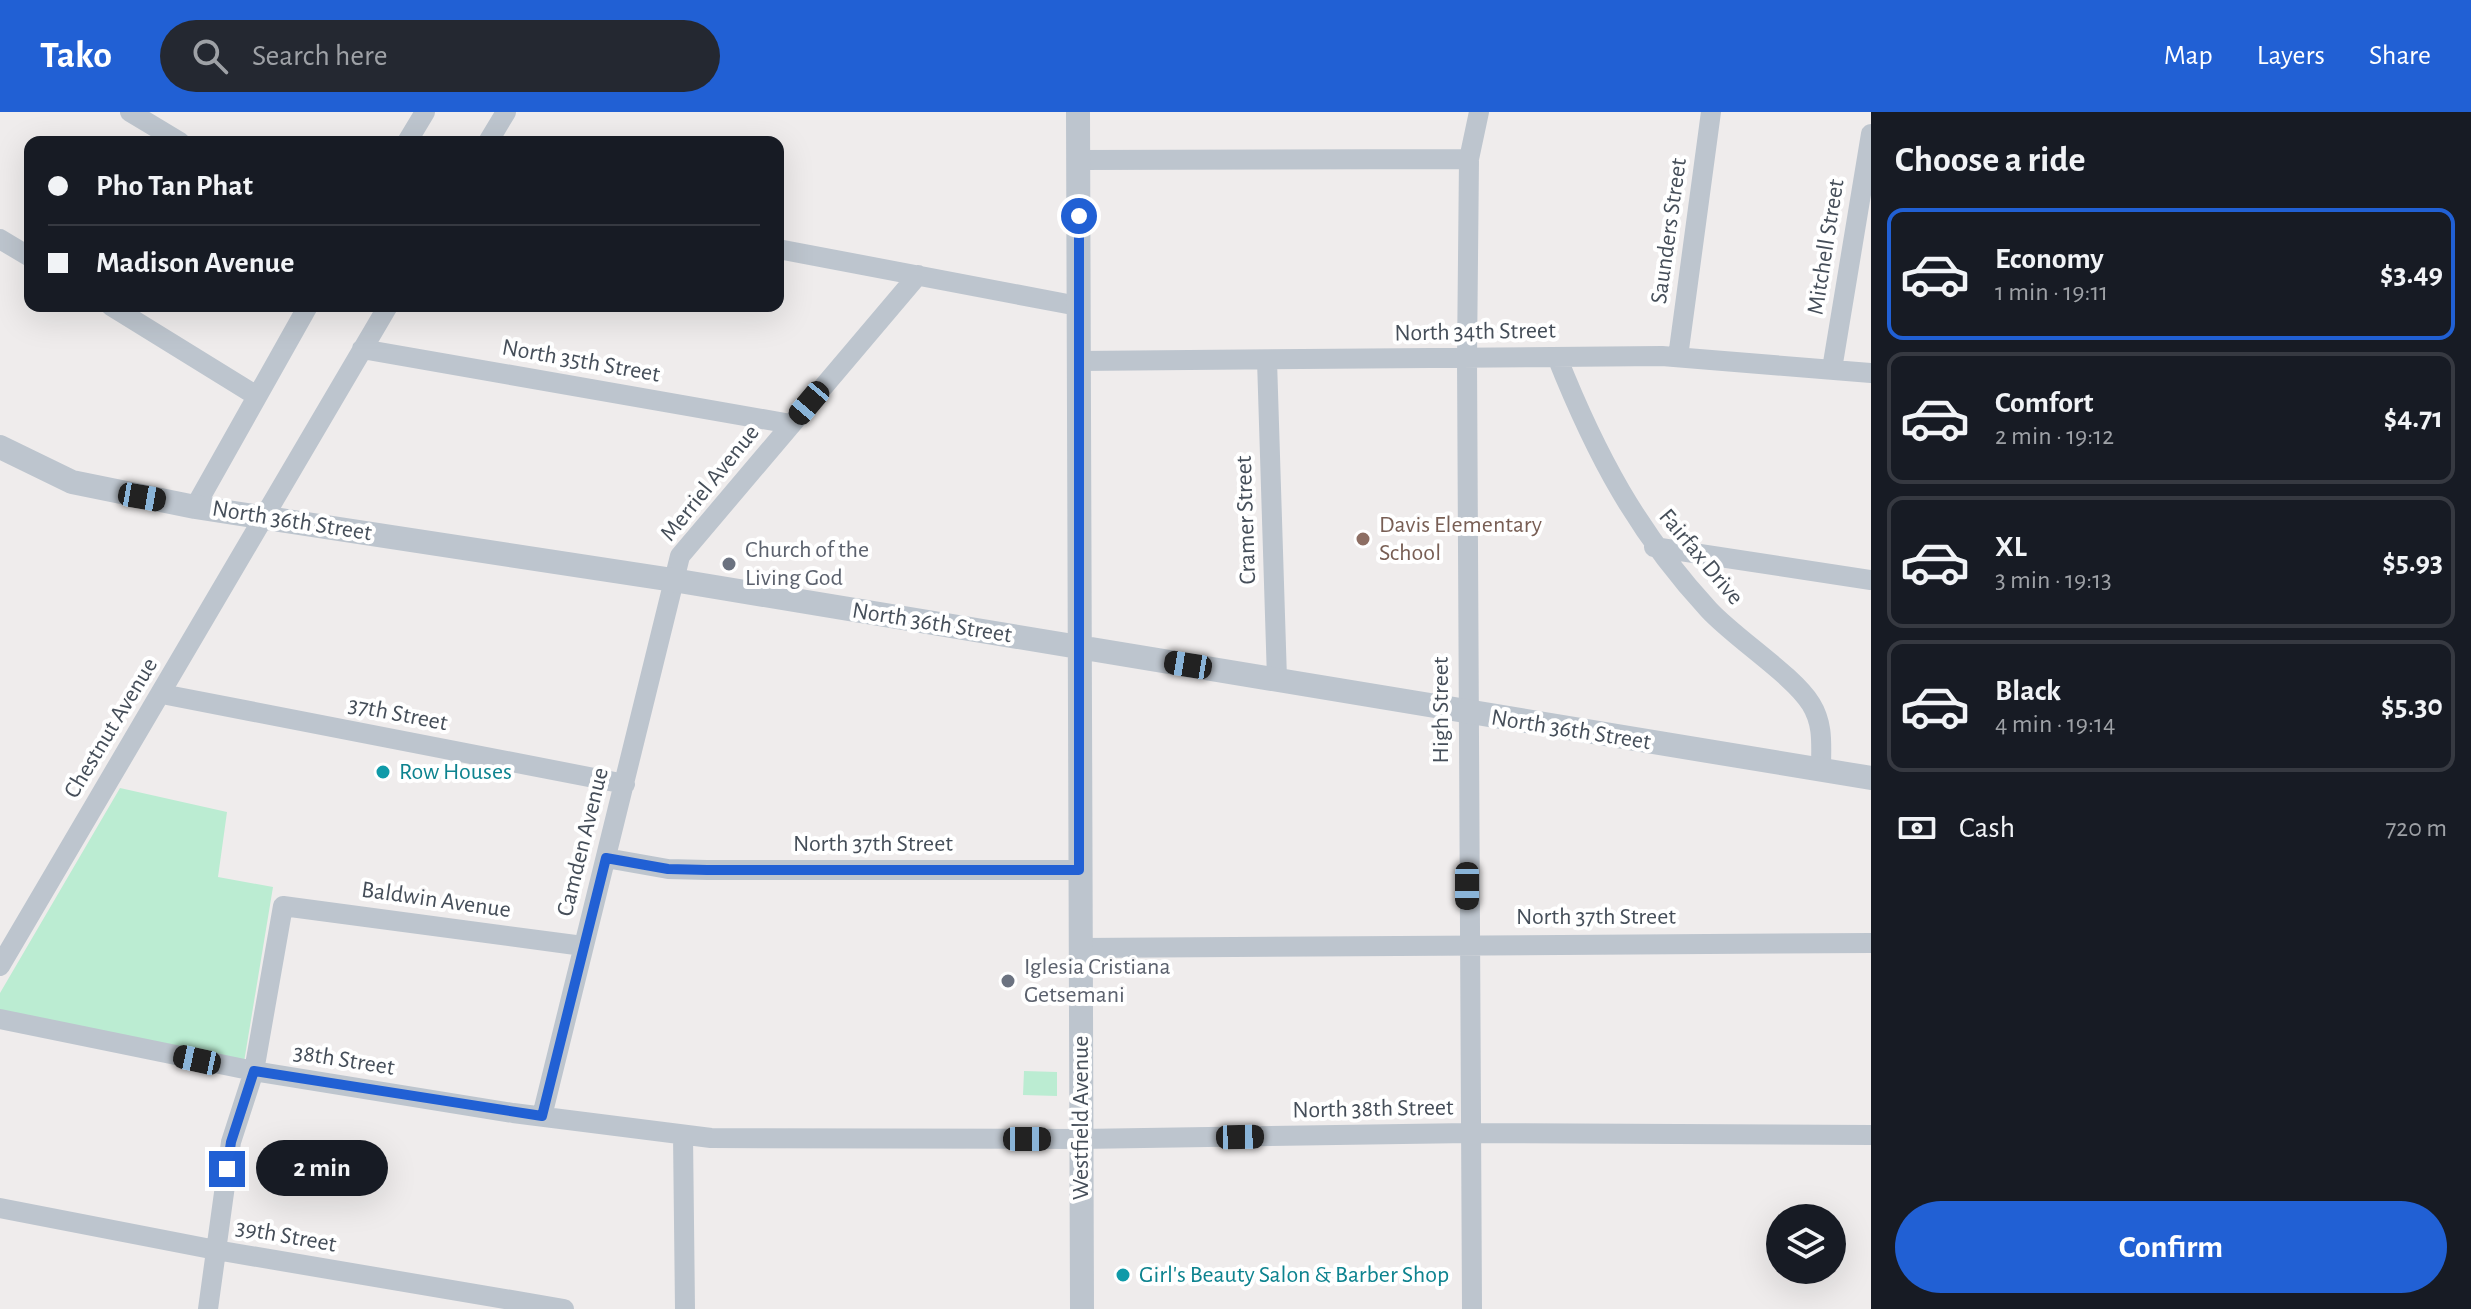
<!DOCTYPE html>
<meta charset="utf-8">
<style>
body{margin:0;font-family:"Alegreya Sans",sans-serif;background:#242831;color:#f1f3f6;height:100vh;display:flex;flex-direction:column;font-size:30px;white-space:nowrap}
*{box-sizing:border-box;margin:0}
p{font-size:26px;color:#9ea1a6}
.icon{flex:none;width:44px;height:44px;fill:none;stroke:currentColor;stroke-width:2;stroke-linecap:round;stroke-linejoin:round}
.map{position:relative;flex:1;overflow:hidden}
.details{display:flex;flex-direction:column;background:#171b24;width:600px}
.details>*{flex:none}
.guide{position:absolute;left:24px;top:24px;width:760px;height:176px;border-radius:16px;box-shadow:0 8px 32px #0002;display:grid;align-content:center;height:176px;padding:0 24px;background:#171b24}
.tools{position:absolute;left:1766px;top:1092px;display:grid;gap:16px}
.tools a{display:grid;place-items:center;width:80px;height:80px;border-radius:50%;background:#171b24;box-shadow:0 8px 32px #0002;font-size:40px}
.end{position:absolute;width:36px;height:36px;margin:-18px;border:10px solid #2160d4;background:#fff;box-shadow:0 0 0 4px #fff}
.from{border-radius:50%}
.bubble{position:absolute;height:56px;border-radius:28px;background:#171b24;box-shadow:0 8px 32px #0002;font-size:26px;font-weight:700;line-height:56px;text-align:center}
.car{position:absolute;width:24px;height:48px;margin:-24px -12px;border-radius:10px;box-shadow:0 0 6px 2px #0007;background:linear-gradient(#222 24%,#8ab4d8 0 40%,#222 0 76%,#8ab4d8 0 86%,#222 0)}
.guide b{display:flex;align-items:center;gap:28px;height:76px;font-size:30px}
.guide b+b{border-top:2px solid #363941}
.guide i{width:20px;height:20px;background:#f1f3f6}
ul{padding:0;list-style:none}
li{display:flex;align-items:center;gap:24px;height:132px;margin:0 16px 12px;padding:0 8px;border:4px solid #363941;border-radius:16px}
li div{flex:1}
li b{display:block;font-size:30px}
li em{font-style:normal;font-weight:700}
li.active{border-color:#2160d4}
li>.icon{width:72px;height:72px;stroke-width:1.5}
h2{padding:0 24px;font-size:36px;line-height:96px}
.pay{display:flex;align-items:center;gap:20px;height:88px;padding:0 24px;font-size:30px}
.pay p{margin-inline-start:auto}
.action{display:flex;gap:16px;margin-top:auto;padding:16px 24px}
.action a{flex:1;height:92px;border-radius:48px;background:#2160d4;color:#fff;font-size:32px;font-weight:700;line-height:92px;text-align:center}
header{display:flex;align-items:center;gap:48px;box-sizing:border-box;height:112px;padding:0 40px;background:#2160d4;color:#fff}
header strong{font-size:38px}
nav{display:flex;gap:44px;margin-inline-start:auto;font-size:28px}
.search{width:560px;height:72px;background:#242831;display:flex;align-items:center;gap:20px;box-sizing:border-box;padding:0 28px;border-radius:44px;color:#9ea1a6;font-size:30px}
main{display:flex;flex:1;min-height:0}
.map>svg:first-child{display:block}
</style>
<header>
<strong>Tako</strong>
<div class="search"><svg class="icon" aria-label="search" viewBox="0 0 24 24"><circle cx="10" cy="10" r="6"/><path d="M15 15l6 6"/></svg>Search here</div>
<nav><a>Map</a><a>Layers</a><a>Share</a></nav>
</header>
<main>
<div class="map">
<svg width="1871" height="1197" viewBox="0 0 1871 1197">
<rect width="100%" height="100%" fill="#efecec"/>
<path fill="#bbecd2" d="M120 676 227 700 218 765 273 775 244 950 0 902V881Z
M1024 959 1057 960V984L1023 983Z"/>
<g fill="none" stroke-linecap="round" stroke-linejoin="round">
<path stroke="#bdc5ce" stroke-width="20" d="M130 0 180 30
M407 30 425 0
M488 30 506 0
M1080 48 1469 47
M0 127 30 145
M778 137 1078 194
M111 194 255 283
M362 237 791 312
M1557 245C1596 343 1637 420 1709 498 1736 527 1793 563 1811 592 1824 613 1821 634 1821 657
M1678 245 1711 0
M1267 248 1277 567
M1079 249 1662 244 1871 261
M1832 257 1871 22
M195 395 308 194
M1654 435 1871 468
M162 582 625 672
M606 746 668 757 707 758H1079
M1081 836 1871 831
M0 854 388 194
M0 907 254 959 513 1001 711 1026 1080 1027 1469 1021 1871 1023
M542 1004 680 444 918 163
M683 1023 685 1197
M0 1096 216 1138 564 1197
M208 1197 231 1030 254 959 283 794 583 834
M1472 1197 1467 246 1469 47 1479 0"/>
<path stroke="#bdc5ce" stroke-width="24" d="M1078 0 1082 1197
M0 335 72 370 195 395 673 468 1871 666"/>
</g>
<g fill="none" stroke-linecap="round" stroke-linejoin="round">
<path stroke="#2160d4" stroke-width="10" d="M227 1057 231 1030 254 959 542 1004 606 746 668 757 707 758H1079V104"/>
</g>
<circle fill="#8d6e63" stroke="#fff" stroke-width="3" cx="1363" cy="427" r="8"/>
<g fill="#6b7280" stroke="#fff" stroke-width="3">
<circle cx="729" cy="452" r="8"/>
<circle cx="1008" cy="869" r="8"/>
</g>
<g fill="#0f9aa8" stroke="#fff" stroke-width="3">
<circle cx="383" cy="660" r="8"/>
<circle cx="1123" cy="1163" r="8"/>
</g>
<g text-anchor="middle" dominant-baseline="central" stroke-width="8" stroke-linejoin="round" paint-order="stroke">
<g font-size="24" fill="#454e59" stroke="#fff">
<text transform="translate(1669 119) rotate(-82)">Saunders Street</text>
<text transform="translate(1826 135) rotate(-81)">Mitchell Street</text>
<text transform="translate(1475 220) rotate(-1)">North 34th Street</text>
<text transform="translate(581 249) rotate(10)">North 35th Street</text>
<text transform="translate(710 371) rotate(-51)">Merriel Avenue</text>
<text transform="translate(1246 408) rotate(-92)">Cramer Street</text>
<text transform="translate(292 409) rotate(9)">North 36th Street</text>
<text transform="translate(1701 445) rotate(50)">Fairfax Drive</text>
<text transform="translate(932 511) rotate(9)">North 36th Street</text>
<text transform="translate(1441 598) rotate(-90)">High Street</text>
<text transform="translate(398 602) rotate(11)">37th Street</text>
<text transform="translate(111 616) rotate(-59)">Chestnut Avenue</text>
<text transform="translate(1571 618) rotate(9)">North 36th Street</text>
<text transform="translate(583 730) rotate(-76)">Camden Avenue</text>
<text x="873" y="732">North 37th Street</text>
<text transform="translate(436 788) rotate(8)">Baldwin Avenue</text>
<text x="1596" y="805">North 37th Street</text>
<text transform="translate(344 948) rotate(9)">38th Street</text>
<text transform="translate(1373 997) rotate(-1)">North 38th Street</text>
<text transform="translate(1081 1006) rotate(-90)">Westfield Avenue</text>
<text transform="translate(286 1124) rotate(10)">39th Street</text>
</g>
<g font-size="24" fill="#785e54" stroke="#fff" text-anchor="start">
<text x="1379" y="413">Davis Elementary<tspan x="1379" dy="28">School</tspan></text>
</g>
<g font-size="24" fill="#5b616d" stroke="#fff" text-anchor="start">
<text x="745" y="438">Church of the<tspan x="745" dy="28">Living God</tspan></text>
<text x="1024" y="855">Iglesia Cristiana<tspan x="1024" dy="28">Getsemani</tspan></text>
</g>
<g font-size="24" fill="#0d838f" stroke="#fff" text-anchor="start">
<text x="399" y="660">Row Houses</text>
<text x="1139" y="1163">Girl's Beauty Salon &amp; Barber Shop</text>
</g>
</g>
</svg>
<div class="tools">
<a><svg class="icon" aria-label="layers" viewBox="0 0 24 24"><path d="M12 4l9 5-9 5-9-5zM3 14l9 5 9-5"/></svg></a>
</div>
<i class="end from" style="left:1079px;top:104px"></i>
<i class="end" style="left:227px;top:1057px"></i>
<div class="bubble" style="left:256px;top:1028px;width:132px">2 min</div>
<i class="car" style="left:809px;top:291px;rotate:220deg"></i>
<i class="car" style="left:142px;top:385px;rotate:100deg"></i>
<i class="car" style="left:1188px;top:553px;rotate:279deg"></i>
<i class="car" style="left:1467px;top:774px;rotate:180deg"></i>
<i class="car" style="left:197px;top:948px;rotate:282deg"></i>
<i class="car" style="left:1240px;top:1025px;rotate:89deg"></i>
<i class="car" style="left:1027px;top:1027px;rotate:90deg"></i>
<div class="guide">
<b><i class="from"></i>Pho Tan Phat</b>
<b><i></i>Madison Avenue</b>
</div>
</div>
<section class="details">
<h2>Choose a ride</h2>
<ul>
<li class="active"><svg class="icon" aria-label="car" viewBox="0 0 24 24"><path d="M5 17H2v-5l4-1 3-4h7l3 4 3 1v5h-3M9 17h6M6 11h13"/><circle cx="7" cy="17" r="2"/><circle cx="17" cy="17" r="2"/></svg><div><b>Economy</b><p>1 min · 19:11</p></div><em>$3.49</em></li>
<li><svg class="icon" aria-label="car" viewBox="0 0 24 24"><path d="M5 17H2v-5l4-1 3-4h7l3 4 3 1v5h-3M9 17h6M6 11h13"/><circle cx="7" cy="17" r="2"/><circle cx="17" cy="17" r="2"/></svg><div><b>Comfort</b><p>2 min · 19:12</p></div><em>$4.71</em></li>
<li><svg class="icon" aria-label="car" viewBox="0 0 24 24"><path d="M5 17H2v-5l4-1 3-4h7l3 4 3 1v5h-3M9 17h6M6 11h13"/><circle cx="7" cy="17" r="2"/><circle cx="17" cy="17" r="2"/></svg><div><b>XL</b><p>3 min · 19:13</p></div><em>$5.93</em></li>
<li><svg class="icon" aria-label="car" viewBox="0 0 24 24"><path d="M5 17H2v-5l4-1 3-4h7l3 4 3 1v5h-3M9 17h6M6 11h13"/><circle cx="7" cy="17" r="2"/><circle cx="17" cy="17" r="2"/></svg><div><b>Black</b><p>4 min · 19:14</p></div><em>$5.30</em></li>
</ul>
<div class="pay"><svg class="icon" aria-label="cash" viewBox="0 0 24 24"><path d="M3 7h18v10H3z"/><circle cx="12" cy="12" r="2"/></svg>Cash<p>720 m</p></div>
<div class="action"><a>Confirm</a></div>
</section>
</main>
